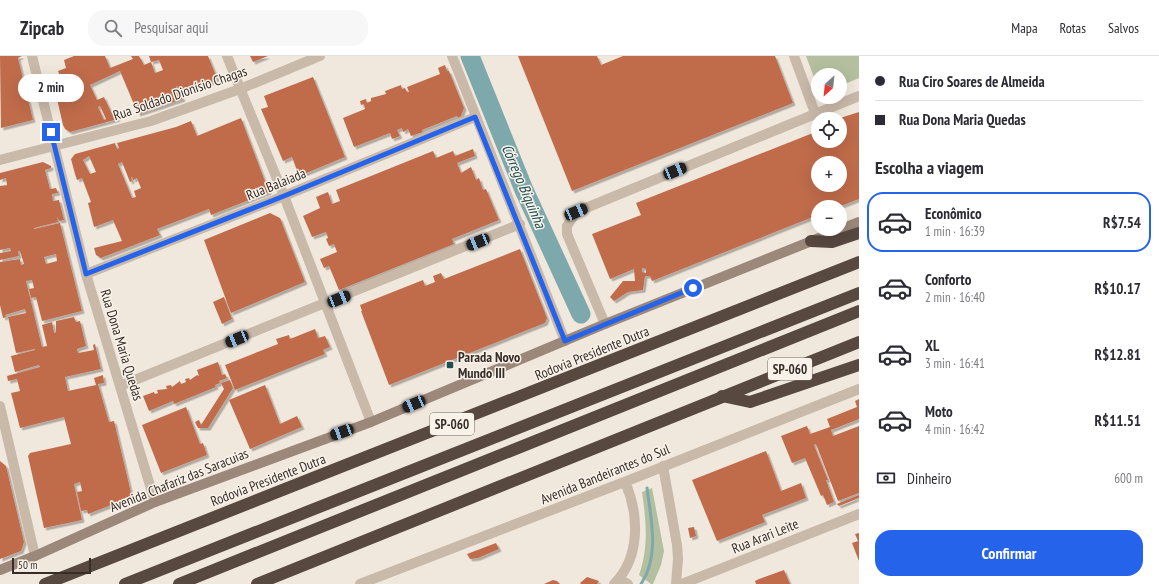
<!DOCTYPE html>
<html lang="pt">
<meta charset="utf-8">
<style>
body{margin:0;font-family:"PT Sans Narrow",sans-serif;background:#f7f7f7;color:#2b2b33;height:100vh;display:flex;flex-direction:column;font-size:15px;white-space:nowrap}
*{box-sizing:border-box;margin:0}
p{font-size:13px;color:#7c7c81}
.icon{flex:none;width:22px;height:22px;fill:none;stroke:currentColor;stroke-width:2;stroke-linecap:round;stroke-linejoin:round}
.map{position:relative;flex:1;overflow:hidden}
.side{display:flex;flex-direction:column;background:#fff;width:300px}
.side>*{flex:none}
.hud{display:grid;align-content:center;height:88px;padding:0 16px;background:#fff}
.needle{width:26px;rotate:207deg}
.tools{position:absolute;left:811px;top:12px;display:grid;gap:8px}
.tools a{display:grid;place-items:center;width:36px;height:36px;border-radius:50%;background:#fff;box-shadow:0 4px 16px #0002;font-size:20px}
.scale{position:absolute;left:12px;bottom:10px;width:79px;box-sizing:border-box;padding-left:4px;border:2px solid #362d29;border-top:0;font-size:11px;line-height:14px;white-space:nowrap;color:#362d29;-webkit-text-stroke:3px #f9f2e9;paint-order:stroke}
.end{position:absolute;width:18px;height:18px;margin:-9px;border:5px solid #2563eb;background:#fff;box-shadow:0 0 0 2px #fff}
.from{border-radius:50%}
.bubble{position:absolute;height:28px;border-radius:14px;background:#fff;box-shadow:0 4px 16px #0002;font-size:13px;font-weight:800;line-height:28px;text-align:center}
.car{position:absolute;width:12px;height:24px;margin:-12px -6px;border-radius:5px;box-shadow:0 0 3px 1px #0007;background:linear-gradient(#222 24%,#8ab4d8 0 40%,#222 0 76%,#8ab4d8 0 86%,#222 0)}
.hud b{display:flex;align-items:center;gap:14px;height:38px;font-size:15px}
.hud b+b{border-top:1px solid #e1e1e2}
.hud i{width:10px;height:10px;background:#2b2b33}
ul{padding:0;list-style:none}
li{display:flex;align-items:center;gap:12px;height:60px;margin:0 8px 6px;padding:0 8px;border:2px solid transparent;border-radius:16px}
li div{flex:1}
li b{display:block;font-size:15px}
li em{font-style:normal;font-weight:800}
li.current{border-color:#2563eb}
li>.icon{width:36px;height:36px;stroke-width:1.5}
h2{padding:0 16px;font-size:18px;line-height:48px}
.pay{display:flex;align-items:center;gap:10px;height:44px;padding:0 16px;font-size:15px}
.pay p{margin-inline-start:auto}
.primary-button{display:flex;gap:8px;margin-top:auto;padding:8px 16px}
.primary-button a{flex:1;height:46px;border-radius:16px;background:#2563eb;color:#fff;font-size:16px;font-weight:800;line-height:46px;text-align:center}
header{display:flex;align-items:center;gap:24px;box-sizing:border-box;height:56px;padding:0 20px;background:#fff;border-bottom:1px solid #e1e1e2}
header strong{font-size:19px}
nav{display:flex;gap:22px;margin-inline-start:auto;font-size:14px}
.search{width:280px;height:36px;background:#f7f7f7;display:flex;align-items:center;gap:10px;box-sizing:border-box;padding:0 14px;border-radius:16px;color:#7c7c81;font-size:15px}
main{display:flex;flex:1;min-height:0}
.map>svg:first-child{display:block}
</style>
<header>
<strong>Zipcab</strong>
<div class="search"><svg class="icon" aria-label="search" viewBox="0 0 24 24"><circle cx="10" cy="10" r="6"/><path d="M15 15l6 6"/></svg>Pesquisar aqui</div>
<nav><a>Mapa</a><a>Rotas</a><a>Salvos</a></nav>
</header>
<main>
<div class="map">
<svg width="859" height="528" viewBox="0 0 859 528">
<defs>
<filter id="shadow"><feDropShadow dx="2.5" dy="2.5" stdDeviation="0" flood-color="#0004"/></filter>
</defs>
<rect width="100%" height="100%" fill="#f1e8dd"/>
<path fill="#b3bf9e" d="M806 0H859V22L840 30V19H818V32Z
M652 432 664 495 661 509 653 528H651L639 519C649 491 646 464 642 436Z"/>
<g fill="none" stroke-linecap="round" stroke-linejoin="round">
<path stroke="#7da9ad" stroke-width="3" d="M641 528C660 500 651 463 647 432"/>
<path stroke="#7da9ad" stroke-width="19" d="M470 0 524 134 581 258"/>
</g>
<path fill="#c06c4c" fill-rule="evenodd" filter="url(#shadow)" d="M0 0H22L18 2 33 64 1 72Z
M74 0H105L110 12 133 3 131 0H139L144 9 151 6 149 0H208L217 22 215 25 180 38 177 30 176 31 183 43 138 58 120 15 90 29 97 44 104 41 112 58 115 57 118 63 70 76 65 73 63 69 57 43 67 38 58 15 66 12 64 4ZM159 4 163 14 155 17 151 6ZM100 50 106 63 104 64 98 51Z
M250 0H268L253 6Z
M518 0H597L601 9 623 0H775L793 47 572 135Z
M445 9 447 15H449L464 52 461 60 458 62 457 60 422 74 423 76 411 80 408 73 403 76 402 72 397 74 400 80 392 83 390 77 354 91 343 62 365 53 364 48 361 49 360 45 366 43 367 47 371 45V42L386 38 385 35 401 29 402 33 405 32 407 36H409L407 31 440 18 438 12Z
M313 21 345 101 299 120 292 101 283 105 261 53 268 51 264 40Z
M859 56V143L838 151H818V159L652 225 650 220H645L643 234 628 236 614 245 610 241 623 225H635L634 213 610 223 592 178 641 159 636 147 818 75V85H840V63H837ZM818 107H840V129H818ZM642 212 646 213V217L642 216Z
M241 62 269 136 211 159 209 153 157 173 160 179 101 202 96 199 94 192 122 185 113 164 94 171 88 147 91 146 82 122 77 124 75 118 71 103 75 98 115 87 117 93 119 92 117 87 176 71 191 65 197 80ZM89 100 96 116 90 118 83 104ZM122 106 130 126 132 125 131 121H132L133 124 137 122 141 132 134 135 136 141 132 142 118 108Z
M473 93 475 100 457 107 461 117 471 111 476 124 479 122 483 134 486 133 499 164 452 183 454 188 339 234 329 210 324 212 320 203 337 196 334 188 329 190 326 183 328 182 326 176 312 181 303 160 320 152 316 141 328 136 332 148 340 145 336 134 366 122 433 95 436 102 453 95 455 100Z
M43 106 51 110V112L45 114 50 133 56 132 58 137 52 138 53 145 59 144 64 164 59 165 57 160 58 166 34 172V173L60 167 82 255 42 265 36 241 31 242 29 233 34 232 32 224 26 225 42 291 47 290 42 269 52 266 54 277 56 276V265L74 261 76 266 80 265 86 290 77 293 78 297 94 294 93 289 95 288 101 313 65 321 68 335 96 329 94 322 103 319 104 327 98 328 109 366 114 365 132 441 88 458 87 454 81 455 77 436 82 435 80 426 74 428 82 464 44 472 28 400 30 397 71 388 64 361 20 372 11 337 20 335 17 323 8 325 7 320 40 311 39 309 15 316 11 300 35 294V293L16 297 8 261 26 257 25 253 5 259 6 261 3 262 0 249V206L20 203 21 209 24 208 20 195H18L19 200 0 204V197L11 195 10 192 0 194V130L7 129 6 122 0 124V117ZM56 198 57 205 46 208 44 201Z
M270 157 280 162 305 226 231 257 204 184Z
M520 193 547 262 545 267 389 329 361 255H362L360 249 423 224 425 230 435 226 433 220 441 217 444 223Z
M224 241 232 263 222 268 213 246Z
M315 273 318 282 325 280 330 291 323 294 325 298 235 334 225 309 278 288 276 283 289 279 290 283Z
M218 306 222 319 225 318 227 322 219 325 220 327 215 329 216 331 174 348 173 345 149 355 143 340 154 336 155 338 158 337 157 334 167 333 166 330 171 329 172 331 180 325 181 328 186 326 185 323 189 322 190 324 197 319 199 320 197 314Z
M230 324 233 332 208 372H198L195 366 199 364 201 369 224 333 221 327Z
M265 329 280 368 297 360 302 371 250 393 229 344Z
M859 343V363L831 374 833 380 859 370V437L838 445 816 388 814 389 828 424H826L834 446 827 449 823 439 821 440 805 402 792 407 781 380 807 370 810 378 830 371 827 363 857 351 855 345Z
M186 351 200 388 203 387 207 399 161 417 142 369Z
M766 395 781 435 801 427 806 442 762 459 765 466 717 485 692 424Z
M0 405 6 410 24 486 21 495 0 503Z
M859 439V442L839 450 837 448Z
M694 471 696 480 690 482 688 472Z
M859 477V505L852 487 858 485 855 478Z
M496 487 499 493 478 502 470 503 467 498Z
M784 514 790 528H756L755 525 759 523Z
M587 521 599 525 597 528H581L580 527Z
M553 524 557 525 560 528H544Z"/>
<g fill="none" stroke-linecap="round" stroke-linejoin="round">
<path stroke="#c9b9a9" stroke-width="10" d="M32 0 86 218 155 446
M227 0 284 140 371 366
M452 0 565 285
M794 0 815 57
M0 104 151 65 240 33 320 0
M86 218 284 140 475 61
M605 268 567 178V170L576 156 859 40
M120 330 520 168
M0 350 35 500"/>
<path stroke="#c9b9a9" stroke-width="10" d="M663 410 677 489 678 503 676 528
M619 523 628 528
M360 528 627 425 859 333
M614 528C641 501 639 458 625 426
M682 528 859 458"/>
<path stroke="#9c887b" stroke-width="10" d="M0 514 35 500 155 446 371 366 605 268 859 166"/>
<path stroke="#574840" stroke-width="12" d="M811 185 832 186 859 177
M722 340 750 346 859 309
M45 528 859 206
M125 528 859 237
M179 528 859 255
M257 528 859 286"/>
</g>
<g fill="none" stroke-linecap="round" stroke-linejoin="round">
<path stroke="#2563eb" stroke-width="5" d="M51 76 86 218 284 140 475 61 565 285 693 232"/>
</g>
<rect fill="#205056" stroke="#f9f2e9" stroke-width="1.5" x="446" y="305" width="8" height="8" rx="2"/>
<g text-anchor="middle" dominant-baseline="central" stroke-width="3" stroke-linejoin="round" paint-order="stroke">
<g fill="#f9f2e9" stroke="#706863" stroke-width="1">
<rect x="768" y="302" width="44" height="22" rx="3"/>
<rect x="430" y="357" width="44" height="22" rx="3"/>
</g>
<g font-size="13" font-weight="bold" fill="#362d29">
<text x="790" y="313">SP-060</text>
<text x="452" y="368">SP-060</text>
</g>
<g font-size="14" fill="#362d29" stroke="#f9f2e9">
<text transform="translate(180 37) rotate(-19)">Rua Soldado Dionísio Chagas</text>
<text transform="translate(276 128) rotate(-22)">Rua Balaiada</text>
<text transform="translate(122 289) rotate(73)">Rua Dona Maria Quedas</text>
<text transform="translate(592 297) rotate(-22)">Rodovia Presidente Dutra</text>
<text transform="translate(605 418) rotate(-22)">Avenida Bandeirantes do Sul</text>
<text transform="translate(179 424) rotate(-22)">Avenida Chafariz das Saracuias</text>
<text transform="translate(268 424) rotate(-21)">Rodovia Presidente Dutra</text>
<text transform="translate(765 480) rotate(-22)">Rua Arari Leite</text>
</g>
<g font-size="14" font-weight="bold" fill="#362d29" stroke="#f9f2e9" text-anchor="start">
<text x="458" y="301">Parada Novo<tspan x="458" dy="16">Mundo III</tspan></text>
</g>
<g font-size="15" font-style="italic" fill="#205056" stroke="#f9f2e9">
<text transform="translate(524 130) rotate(67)">Córrego Biquinha</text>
</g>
</g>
</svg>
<div class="tools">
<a><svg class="needle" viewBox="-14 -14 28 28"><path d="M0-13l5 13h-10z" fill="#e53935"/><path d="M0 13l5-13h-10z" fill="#7c7c81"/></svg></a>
<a><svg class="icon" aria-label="locate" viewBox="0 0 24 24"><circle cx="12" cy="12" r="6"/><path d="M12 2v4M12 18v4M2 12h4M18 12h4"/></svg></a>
<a>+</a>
<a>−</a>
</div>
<div class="scale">50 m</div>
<i class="end from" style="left:693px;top:232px"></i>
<i class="end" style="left:51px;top:76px"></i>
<div class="bubble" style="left:18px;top:18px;width:66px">2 min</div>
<i class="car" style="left:675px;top:115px;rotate:68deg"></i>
<i class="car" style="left:576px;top:156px;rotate:67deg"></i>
<i class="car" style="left:478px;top:186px;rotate:248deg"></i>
<i class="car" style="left:339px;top:243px;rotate:68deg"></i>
<i class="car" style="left:237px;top:283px;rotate:248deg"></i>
<i class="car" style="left:414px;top:348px;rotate:247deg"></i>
<i class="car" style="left:342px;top:376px;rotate:250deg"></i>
</div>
<section class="side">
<div class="hud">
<b><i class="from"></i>Rua Ciro Soares de Almeida</b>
<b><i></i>Rua Dona Maria Quedas</b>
</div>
<h2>Escolha a viagem</h2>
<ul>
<li class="current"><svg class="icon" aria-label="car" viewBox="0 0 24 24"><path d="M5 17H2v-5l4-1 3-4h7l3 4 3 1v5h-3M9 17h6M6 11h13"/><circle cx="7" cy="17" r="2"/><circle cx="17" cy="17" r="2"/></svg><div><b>Econômico</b><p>1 min · 16:39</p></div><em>R$7.54</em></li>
<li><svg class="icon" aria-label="car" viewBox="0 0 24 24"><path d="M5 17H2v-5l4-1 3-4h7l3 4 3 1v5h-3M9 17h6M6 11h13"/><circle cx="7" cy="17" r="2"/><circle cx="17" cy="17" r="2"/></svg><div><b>Conforto</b><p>2 min · 16:40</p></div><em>R$10.17</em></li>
<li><svg class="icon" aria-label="car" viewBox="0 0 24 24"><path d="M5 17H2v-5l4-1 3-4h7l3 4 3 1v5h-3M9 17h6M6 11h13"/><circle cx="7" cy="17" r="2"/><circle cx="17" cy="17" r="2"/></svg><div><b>XL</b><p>3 min · 16:41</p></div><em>R$12.81</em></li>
<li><svg class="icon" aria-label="car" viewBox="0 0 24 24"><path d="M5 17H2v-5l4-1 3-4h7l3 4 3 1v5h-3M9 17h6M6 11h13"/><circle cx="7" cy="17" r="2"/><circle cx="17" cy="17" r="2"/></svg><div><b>Moto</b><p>4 min · 16:42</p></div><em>R$11.51</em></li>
</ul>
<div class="pay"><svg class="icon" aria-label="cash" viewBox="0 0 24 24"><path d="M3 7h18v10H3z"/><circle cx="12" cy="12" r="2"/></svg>Dinheiro<p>600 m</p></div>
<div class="primary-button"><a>Confirmar</a></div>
</section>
</main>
